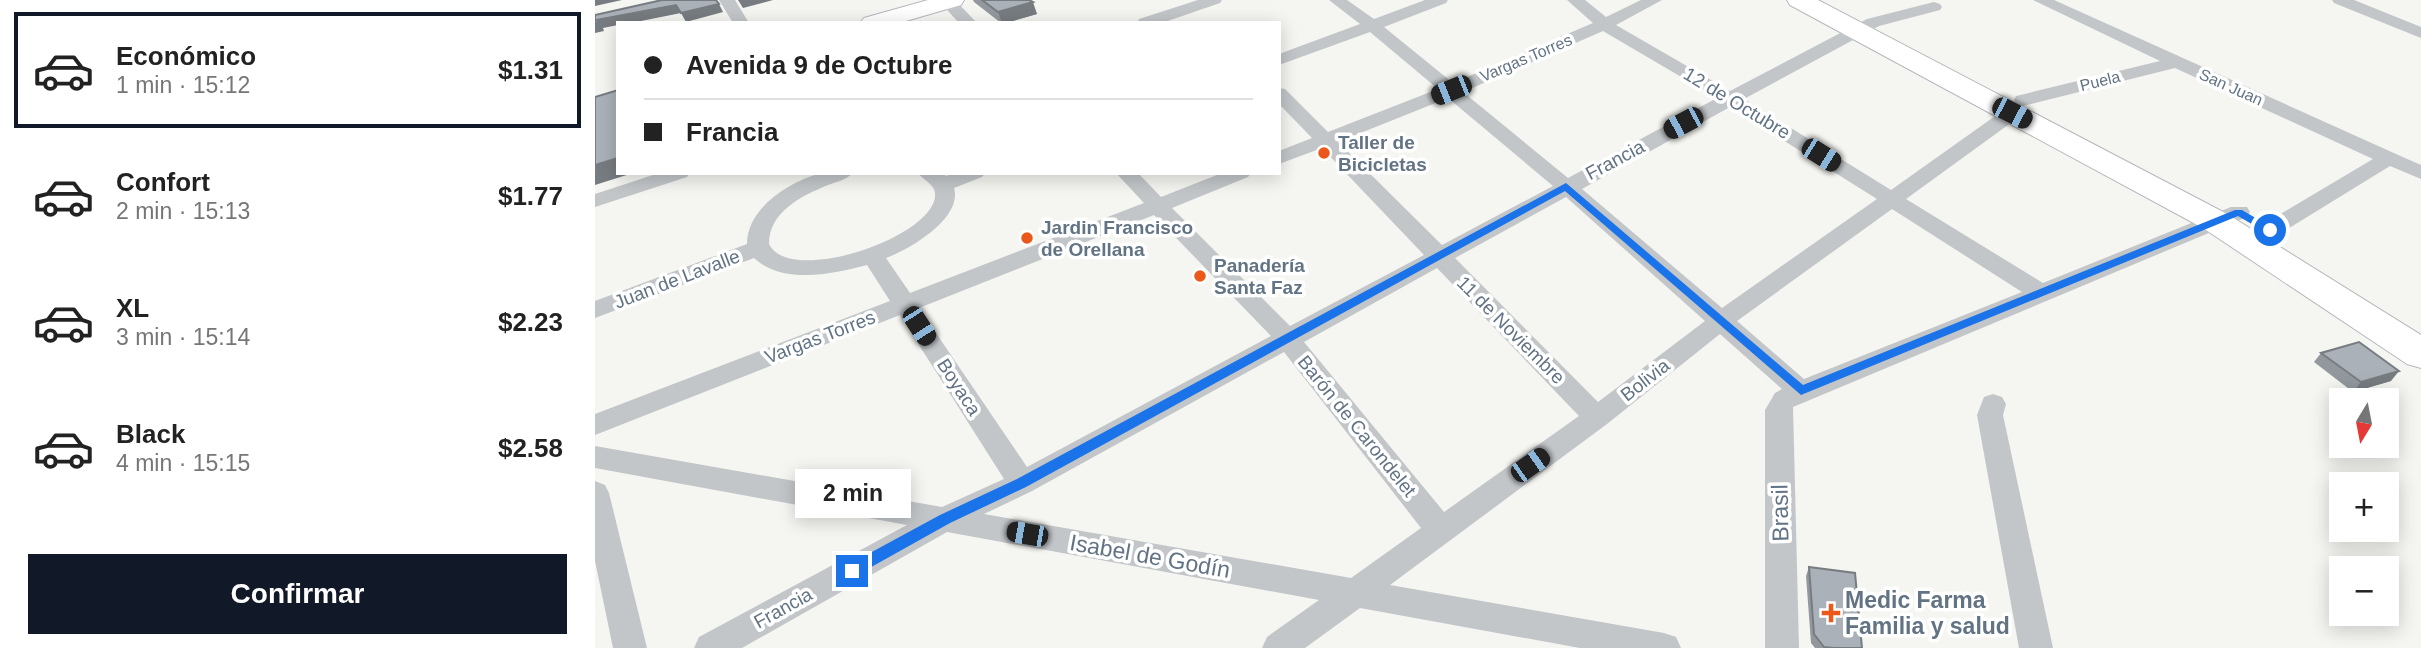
<!DOCTYPE html>
<html lang="es">
<meta charset="utf-8">
<style>
body{margin:0;font-family:Helvetica,sans-serif;background:#f2f2f2;color:#222;height:100vh;display:flex;flex-direction:column;font-size:26px;white-space:nowrap}
*{box-sizing:border-box;margin:0}
p{font-size:23px;color:#767676}
.icon{flex:none;width:38px;height:38px;fill:none;stroke:currentColor;stroke-width:2;stroke-linecap:round;stroke-linejoin:round}
.map{position:relative;flex:1;overflow:hidden}
.drawer{display:flex;flex-direction:column;background:#fff;width:595px}
.drawer>*{flex:none}
.hud{position:absolute;left:21px;top:21px;width:665px;height:154px;border-radius:0px;box-shadow:0 4px 18px #0003;display:grid;align-content:center;height:154px;padding:0 28px;background:#fff}
.needle{width:46px;rotate:190deg}
.buttons{position:absolute;left:1734px;top:388px;display:grid;gap:14px}
.buttons a{display:grid;place-items:center;width:70px;height:70px;border-radius:0px;background:#fff;box-shadow:0 4px 18px #0003;font-size:35px}
.end{position:absolute;width:32px;height:32px;margin:-16px;border:9px solid #1a73e8;background:#fff;box-shadow:0 0 0 4px #fff}
.from{border-radius:50%}
.bubble{position:absolute;height:49px;border-radius:0px;background:#fff;box-shadow:0 4px 18px #0003;font-size:23px;font-weight:700;line-height:49px;text-align:center}
.car{position:absolute;width:21px;height:42px;margin:-21px -10px;border-radius:9px;box-shadow:0 0 5px 2px #0007;background:linear-gradient(#222 24%,#8ab4d8 0 40%,#222 0 76%,#8ab4d8 0 86%,#222 0)}
.hud b{display:flex;align-items:center;gap:24px;height:66px;font-size:26px}
.hud b+b{border-top:2px solid #e0e0e0}
.hud i{width:18px;height:18px;background:#222}
ul{padding:12px 0 0;list-style:none}
li{display:flex;align-items:center;gap:21px;height:116px;margin:0 14px 10px;padding:0 14px;border:4px solid transparent;border-radius:0px}
li div{flex:1}
li b{display:block;font-size:26px}
li em{font-style:normal;font-weight:700}
li.on{border-color:#111827}
li>.icon{width:63px;height:63px;stroke-width:1.5}
.primary-button{display:flex;gap:14px;margin-top:auto;padding:14px 28px}
.primary-button a{flex:1;height:80px;border-radius:0px;background:#111827;color:#fff;font-size:28px;font-weight:700;line-height:80px;text-align:center}
main{display:flex;flex:1;min-height:0}
.map>svg:first-child{display:block}
</style>
<main>
<section class="drawer">
<ul>
<li class="on"><svg class="icon" aria-label="car" viewBox="0 0 24 24"><path d="M5 17H2v-5l4-1 3-4h7l3 4 3 1v5h-3M9 17h6M6 11h13"/><circle cx="7" cy="17" r="2"/><circle cx="17" cy="17" r="2"/></svg><div><b>Económico</b><p>1 min · 15:12</p></div><em>$1.31</em></li>
<li><svg class="icon" aria-label="car" viewBox="0 0 24 24"><path d="M5 17H2v-5l4-1 3-4h7l3 4 3 1v5h-3M9 17h6M6 11h13"/><circle cx="7" cy="17" r="2"/><circle cx="17" cy="17" r="2"/></svg><div><b>Confort</b><p>2 min · 15:13</p></div><em>$1.77</em></li>
<li><svg class="icon" aria-label="car" viewBox="0 0 24 24"><path d="M5 17H2v-5l4-1 3-4h7l3 4 3 1v5h-3M9 17h6M6 11h13"/><circle cx="7" cy="17" r="2"/><circle cx="17" cy="17" r="2"/></svg><div><b>XL</b><p>3 min · 15:14</p></div><em>$2.23</em></li>
<li><svg class="icon" aria-label="car" viewBox="0 0 24 24"><path d="M5 17H2v-5l4-1 3-4h7l3 4 3 1v5h-3M9 17h6M6 11h13"/><circle cx="7" cy="17" r="2"/><circle cx="17" cy="17" r="2"/></svg><div><b>Black</b><p>4 min · 15:15</p></div><em>$2.58</em></li>
</ul>
<div class="primary-button"><a>Confirmar</a></div>
</section>
<div class="map">
<svg width="1826" height="648" viewBox="0 0 1826 648">
<rect width="100%" height="100%" fill="#f5f5f1"/>
<g fill="none" stroke-linecap="round" stroke-linejoin="round">
<g stroke="#b4b9be" stroke-width="2">
<path id="secondary" d="M333 0H369L366 5 304 23H265L269 18Z"/>
</g>
<g stroke="#b5b9bd" stroke-width="2">
<path id="primary" d="M1192 0H1223L1632 214 1826 335V368L1812 364 1608 228 1195 5Z"/>
</g>
<path fill="#c2c6c9" fill-rule="evenodd" d="M124 0H140L154 23H138Z
M343 0H360L382 23H364Z
M603 0H627L625 3 567 23H542L544 19Z
M734 0H752L779 19 830 0H853L851 3 789 27 858 83 998 23 972 0H990L1011 17 1046 0H1067L1021 25 1135 91 1272 19 1339 2 1345 4 1347 7 1345 10 1284 26 1149 99 1296 190 1410 109H1424L1426 113 1424 117 1311 199 1448 283 1636 207H1652L1655 212 1652 217 1198 407 1204 648H1170V410L1180 393 1187 389 1125 334 1012 424 795 585 1069 633 1081 637 1086 648H985L765 608 710 648H667L672 637 724 600 352 532 147 648H99L104 637 312 525 0 468V446L347 507 409 479 305 315 0 435V414L295 301 272 265C238 274 188 285 159 258L0 318V301L152 244C152 209 192 183 223 174 234 171 246 173 257 173 252 180 241 182 233 185 206 196 174 212 174 244 194 287 344 236 340 193 339 184 328 180 323 173H347L351 176 360 173H390L387 177 359 188C368 218 315 249 291 258L315 293 549 203 521 173H543L566 197 627 173H656L653 177 577 208 695 326 829 255 727 148 684 164V151L717 138 684 104V88L690 89 733 132 843 89 775 32 684 65V54L765 24ZM1008 31 1122 98 973 178 868 92ZM853 98 958 186 847 245 743 142ZM1135 107 1282 199 1127 308 987 189ZM971 197 1110 321 1003 402 860 258ZM1297 209 1427 292 1209 379 1142 321ZM559 215 676 336 432 467 324 308ZM842 268 984 416 849 512 709 342ZM689 352 826 528 756 578 389 514 437 491Z
M1438 0H1459L1801 154 1826 165V179L1795 166 1683 235H1667L1664 230 1667 225 1778 159 1580 68 1428 106 1421 104 1419 100 1421 96 1565 61Z
M1737 0H1759L1826 27V38L1739 3Z
M64 173H95L92 177 0 207V194Z
M1398 394 1407 397 1411 404 1408 415 1458 648H1424L1382 415 1389 397Z
M0 481 10 485 14 493 52 648H18L0 561Z"/>
<use href="#secondary" fill="#fff" fill-rule="evenodd"/>
<use href="#primary" fill="#fff" fill-rule="evenodd"/>
</g>
<path fill="#92989e" d="M378 0H434L442 14 411 23H406L379 2Z
M1726 353 1796 381 1758 392 1719 362Z
M1214 567 1267 648H1220L1216 643 1211 576Z"/>
<path fill="#777c81" d="M0 0H27L0 6Z
M143 0H178L148 8Z
M438 2 442 14 411 23H407L403 12Z
M124 4 128 12 91 22 86 13Z
M81 5 86 13 36 23H23V25L8 28 9 31 0 33V23L2 20Z
M23 158V173H38L0 185V165Z
M1804 371 1796 381 1758 392 1766 382Z"/>
<path fill="#aab1b8" stroke="#777c81" stroke-width="2" d="M67 0H121L124 4 86 13 81 5 2 20 4 22 0 23V15Z
M387 0H434L438 2 403 12Z
M23 90V158L0 165V97Z
M1764 342 1804 371 1766 382 1726 353Z
M1214 567 1260 573 1267 648H1239L1229 647 1219 634Z"/>
<path fill="#1a73e8" d="M971 183 1208 385 1640 210H1647L1681 230 1672 233 1643 216 1206 395 970 191 431 487 355 523 262 575H251L249 571 251 566 345 515 422 479Z"/>
<g fill="#ec581a" stroke="#fff" stroke-width="2.5">
<circle cx="729" cy="153" r="7"/>
<circle cx="432" cy="238" r="7"/>
<circle cx="605" cy="276" r="7"/>
<path d="M1232.5 602.5h7v7h7v7h-7v7h-7v-7h-7v-7h7z"/>
</g>
<g text-anchor="middle" dominant-baseline="central" stroke-width="7" stroke-linejoin="round" paint-order="stroke">
<g font-size="16" fill="#627384" stroke="#fff">
<text transform="translate(931 58) rotate(-23)">Vargas Torres</text>
<text transform="translate(1505 81) rotate(-14)">Puela</text>
<text transform="translate(1636 87) rotate(24)">San Juan</text>
</g>
<g font-size="19" fill="#627384" stroke="#fff">
<text transform="translate(1142 103) rotate(31)">12 de Octubre</text>
<text transform="translate(1020 160) rotate(-28)">Francia</text>
<text transform="translate(82 279) rotate(-21)">Juan de Lavalle</text>
<text transform="translate(916 330) rotate(45)">11 de Noviembre</text>
<text transform="translate(225 337) rotate(-21)">Vargas Torres</text>
<text transform="translate(1050 380) rotate(-38)">Bolivia</text>
<text transform="translate(364 387) rotate(57)">Boyaca</text>
<text transform="translate(762 426) rotate(51)">Barón de Carondelet</text>
<text transform="translate(188 608) rotate(-29)">Francia</text>
</g>
<g font-size="19" font-weight="bold" fill="#627384" stroke="#fff" text-anchor="start">
<text x="743" y="142">Taller de<tspan x="743" dy="22">Bicicletas</tspan></text>
<text x="446" y="227">Jardin Francisco<tspan x="446" dy="22">de Orellana</tspan></text>
<text x="619" y="265">Panadería<tspan x="619" dy="22">Santa Faz</tspan></text>
</g>
<g font-size="23" fill="#627384" stroke="#fff">
<text transform="translate(1185 513) rotate(-91)">Brasil</text>
<text transform="translate(555 556) rotate(10)">Isabel de Godín</text>
</g>
<g font-size="23" font-weight="bold" fill="#627384" stroke="#fff" text-anchor="start">
<text x="1250" y="600">Medic Farma<tspan x="1250" dy="26">Familia y salud</tspan></text>
</g>
</g>
</svg>
<div class="buttons">
<a><svg class="needle" viewBox="-14 -14 28 28"><path d="M0-13l5 13h-10z" fill="#e53935"/><path d="M0 13l5-13h-10z" fill="#767676"/></svg></a>
<a>+</a>
<a>−</a>
</div>
<i class="end from" style="left:1675px;top:230px"></i>
<i class="end" style="left:257px;top:571px"></i>
<div class="bubble" style="left:200px;top:469px;width:116px">2 min</div>
<i class="car" style="left:856px;top:90px;rotate:248deg"></i>
<i class="car" style="left:1417px;top:113px;rotate:117deg"></i>
<i class="car" style="left:1088px;top:123px;rotate:242deg"></i>
<i class="car" style="left:1226px;top:155px;rotate:122deg"></i>
<i class="car" style="left:324px;top:326px;rotate:147deg"></i>
<i class="car" style="left:935px;top:465px;rotate:55deg"></i>
<i class="car" style="left:432px;top:534px;rotate:280deg"></i>
<div class="hud">
<b><i class="from"></i>Avenida 9 de Octubre</b>
<b><i></i>Francia</b>
</div>
</div>
</main>
